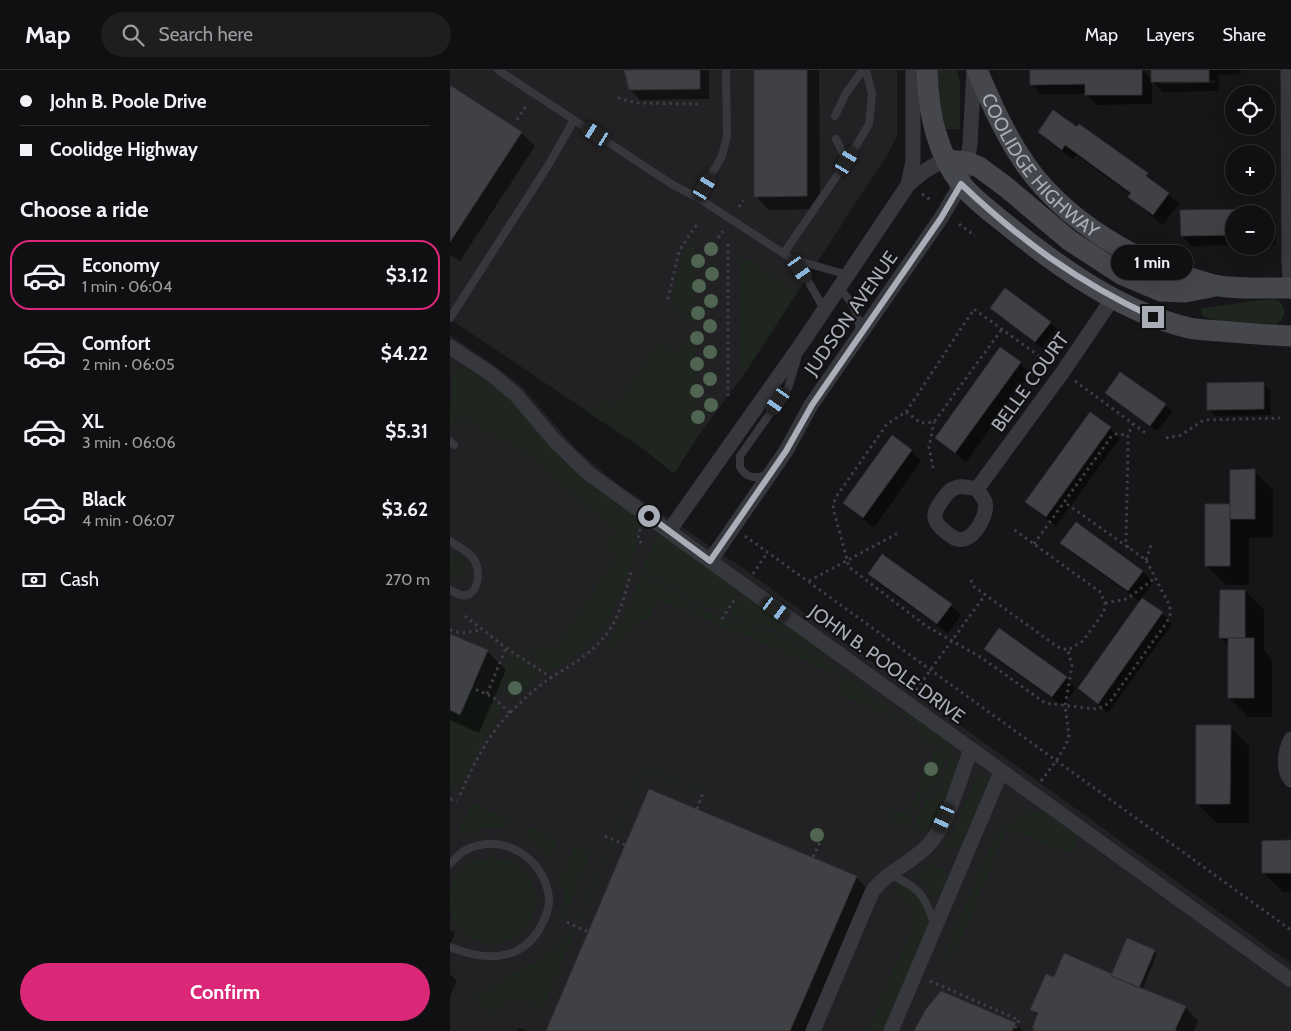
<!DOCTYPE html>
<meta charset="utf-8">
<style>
body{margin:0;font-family:Cabin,sans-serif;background:#1e1e20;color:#f1f3f6;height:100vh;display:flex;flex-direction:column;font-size:19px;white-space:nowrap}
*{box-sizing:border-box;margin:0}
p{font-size:16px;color:#9c9d9f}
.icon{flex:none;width:28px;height:28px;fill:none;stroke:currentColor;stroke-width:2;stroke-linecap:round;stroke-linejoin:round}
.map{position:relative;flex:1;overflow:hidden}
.drawer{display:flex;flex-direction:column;background:#101012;width:450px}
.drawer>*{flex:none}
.hud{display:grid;align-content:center;height:110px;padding:0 20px;background:#101012}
.tools{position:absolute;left:775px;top:15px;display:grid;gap:10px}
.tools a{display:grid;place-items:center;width:50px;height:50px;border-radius:50%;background:#101012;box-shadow:0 5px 20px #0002,0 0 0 1px #303032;font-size:25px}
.end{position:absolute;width:22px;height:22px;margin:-11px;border:6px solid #a8adb8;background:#111;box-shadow:0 0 0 2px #111}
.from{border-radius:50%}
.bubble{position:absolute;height:35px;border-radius:18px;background:#101012;box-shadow:0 5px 20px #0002,0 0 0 1px #303032;font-size:16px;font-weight:700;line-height:35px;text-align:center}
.car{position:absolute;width:15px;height:30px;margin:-15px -8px;border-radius:6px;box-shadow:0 0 4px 1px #0007;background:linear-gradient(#222 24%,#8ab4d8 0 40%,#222 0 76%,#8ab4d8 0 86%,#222 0)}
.hud b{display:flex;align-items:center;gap:18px;height:48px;font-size:19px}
.hud b+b{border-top:1px solid #303032}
.hud i{width:12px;height:12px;background:#f1f3f6}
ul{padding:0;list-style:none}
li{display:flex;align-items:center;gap:15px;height:70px;margin:0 10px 8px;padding:0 10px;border:2px solid transparent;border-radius:20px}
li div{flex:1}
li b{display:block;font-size:19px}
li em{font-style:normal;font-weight:700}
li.selected{border-color:#db2777}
li>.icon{width:45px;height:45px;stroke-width:1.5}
h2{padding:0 20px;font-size:22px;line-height:60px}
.pay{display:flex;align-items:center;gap:12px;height:55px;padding:0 20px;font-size:19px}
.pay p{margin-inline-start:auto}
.action{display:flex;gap:10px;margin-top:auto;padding:10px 20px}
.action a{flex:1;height:58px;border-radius:30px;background:#db2777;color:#fff;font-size:20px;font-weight:700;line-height:58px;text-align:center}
header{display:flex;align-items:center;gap:30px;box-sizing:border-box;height:70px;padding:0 25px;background:#101012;border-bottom:1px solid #303032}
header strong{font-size:24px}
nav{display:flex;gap:28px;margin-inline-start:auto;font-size:18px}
.search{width:350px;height:45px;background:#1e1e20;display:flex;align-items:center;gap:12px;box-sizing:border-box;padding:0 18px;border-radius:28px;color:#9c9d9f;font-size:19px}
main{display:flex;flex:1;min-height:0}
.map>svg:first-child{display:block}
</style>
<header>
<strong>Map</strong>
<div class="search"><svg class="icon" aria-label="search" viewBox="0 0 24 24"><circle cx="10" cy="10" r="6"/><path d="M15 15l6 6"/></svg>Search here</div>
<nav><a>Map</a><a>Layers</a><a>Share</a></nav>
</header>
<main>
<section class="drawer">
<div class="hud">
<b><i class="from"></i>John B. Poole Drive</b>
<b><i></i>Coolidge Highway</b>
</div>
<h2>Choose a ride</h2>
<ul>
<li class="selected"><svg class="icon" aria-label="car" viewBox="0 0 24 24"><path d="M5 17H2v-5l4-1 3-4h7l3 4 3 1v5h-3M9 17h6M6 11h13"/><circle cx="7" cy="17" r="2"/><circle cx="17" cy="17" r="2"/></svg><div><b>Economy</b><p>1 min · 06:04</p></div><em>$3.12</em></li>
<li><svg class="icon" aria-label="car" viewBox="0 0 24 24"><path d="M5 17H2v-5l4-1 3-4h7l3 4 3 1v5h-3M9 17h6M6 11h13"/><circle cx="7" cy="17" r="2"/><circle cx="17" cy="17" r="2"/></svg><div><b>Comfort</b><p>2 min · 06:05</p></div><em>$4.22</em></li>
<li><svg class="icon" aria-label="car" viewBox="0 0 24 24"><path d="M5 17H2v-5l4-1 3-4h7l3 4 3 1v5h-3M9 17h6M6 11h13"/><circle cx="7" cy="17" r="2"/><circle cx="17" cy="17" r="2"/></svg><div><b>XL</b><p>3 min · 06:06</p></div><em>$5.31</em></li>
<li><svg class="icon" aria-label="car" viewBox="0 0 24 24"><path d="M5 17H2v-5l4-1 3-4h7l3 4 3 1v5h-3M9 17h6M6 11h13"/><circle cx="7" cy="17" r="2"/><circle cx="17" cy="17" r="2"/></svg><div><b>Black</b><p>4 min · 06:07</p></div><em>$3.62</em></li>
</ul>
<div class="pay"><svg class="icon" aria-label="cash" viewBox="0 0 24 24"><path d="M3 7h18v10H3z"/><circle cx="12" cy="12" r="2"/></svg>Cash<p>270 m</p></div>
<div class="action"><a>Confirm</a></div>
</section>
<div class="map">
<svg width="841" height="961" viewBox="0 0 841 961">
<rect width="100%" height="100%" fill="#161618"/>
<path fill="#222225" d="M0 0H447V66L439 82 297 300 246 369 225 402H222L195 380 0 249Z
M0 265 47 297 72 317 125 378 165 412 291 497 841 894V961H0Z"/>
<path fill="#1e261f" d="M487 0H507L510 14V59H496L489 30Z
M244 164 246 369 225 402H222L195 380 137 342 140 337 145 339 153 327 166 335 208 271 223 281 231 279 244 261 243 253 227 242 229 238 222 233 233 182Z
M291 188H296L347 222 297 300 294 302 290 299 289 293V191Z
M820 229 827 230C837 237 837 248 826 254L770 251 752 246 751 239 753 238Z
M7 296 15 297 54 324 67 335 113 391 139 412 193 452C188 461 185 465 188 475 174 505 169 542 146 567 133 582 116 592 100 602L79 586 87 576 93 575 103 582 166 487 155 479 165 461 84 389 63 375 12 348 6 354 0 355C0 340 0 305 7 296Z
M209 464 248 490 289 521 274 542 247 532 192 499Z
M0 481 14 490 16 500 14 504 6 506 0 505Z
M190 503 255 541 297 556 330 565 374 589 411 615 446 646 445 648 388 623 395 608 208 529 200 547 185 552 161 582 158 580 159 573 178 539Z
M294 524 378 585 377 586 334 563 282 547 281 542Z
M61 580 90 605 87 610 64 627C55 627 46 624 46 614Z
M21 617 42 626 49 636V647L27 681 11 713 7 719 0 722V640L9 644Z
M456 640C482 657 513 673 502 710 499 720 493 729 489 738 486 747 482 760 472 762L463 759 475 731 488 720 498 698V690L492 679 472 669 467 655 452 645Z
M485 680 492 685 494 691 492 703 484 717 471 729 457 756 441 749 439 746V743L443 740 457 745Z
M193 695 253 720 251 723 195 699 165 768 162 767Z
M531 706 536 708 537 713 511 774 505 779 495 780 494 776 501 767 526 708Z
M21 732 57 748 60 750 59 753 53 758 28 759 7 767Z
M578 739 596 743 624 764C627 770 628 775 624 781L617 782 557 758 503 889 494 885 545 766C555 752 569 754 578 739Z
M76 756 109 769 103 783 97 785 76 767 73 763Z
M160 771 163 773 129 853 126 852Z
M125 776 141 783 113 849 111 848 114 828 111 808Z
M-1 831a43 43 0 1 1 86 0a43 43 0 1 1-86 0Z
M478 794 492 799 496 804C496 813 492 825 485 830L476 817 463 805Z
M451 814C469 825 481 835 477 858L433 961H417L464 854C468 833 454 834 444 822L447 815Z
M123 858 126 859 92 940C73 924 56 923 42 946L23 928 102 882 117 868Z"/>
<path fill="#0007" fill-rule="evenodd" d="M175 0H259V29L190 30 180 19Z
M305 0H369L370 139 319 140 306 126Z
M581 0H692L703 11 702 0H791V4L769 5V21L713 22 702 11V34L646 35 636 24H591L581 14ZM765 10V13L711 14V11Z
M0 16 71 63 85 76 10 191 0 185Z
M630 55 697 104 707 115 729 134 713 155 690 137 680 127 681 125 626 85 623 89 599 72 589 62 627 59Z
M816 140 826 150V175H816V144H784V175L742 176 732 166V141Z
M542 238 600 253 607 259 592 278Z
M550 279 570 293 580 303 516 392 487 368Z
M814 314 820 320 821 345 765 346 759 339Z
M657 323 715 335 722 342 707 361Z
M660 358 670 368 606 456 587 442 577 432Z
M461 381 471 391 424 458 405 443 394 433Z
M804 401 823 420V468H799V515H776L757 496 781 435Z
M626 454 693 502 703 512 691 529 712 543 722 554 658 643 629 618 691 532 622 483 612 473Z
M419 504 501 535 511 545 498 563 429 514Z
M795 521 814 540V580L822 589V647H798L779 628V576L771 568Z
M0 566 37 581 56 600 29 663 0 650Z
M536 579 616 608 626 618 613 636 546 589Z
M780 657 799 676V753H767L748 734Z
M841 771V822H833L814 803Z
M406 807 425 826 367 961H98Z
M0 860 5 863 0 874Z
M704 881 707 884 692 920 735 937 748 951 744 961H584L585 959 583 957 588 946 582 940 605 909 662 906Z
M0 904 7 911 0 926Z
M565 954 573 961H466Z
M69 958 77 961H67Z"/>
<path fill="#404145" stroke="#303034" d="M174 0H250V19L179 20Z
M304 0H357V126L304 127Z
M580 0H692V25H635V14L580 15Z
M701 0H759V12H701Z
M0 15 72 62 0 172Z
M603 40 627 57 629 54 698 103 696 106 719 123 703 145 678 127 681 123 615 75 612 80 588 62Z
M816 139 817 165 816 144H784V165L731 166 730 140Z
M555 218 601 252 585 272 540 238Z
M550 277 571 292 505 383 485 368Z
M670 302 716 334 700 356 655 323Z
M814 312V339L757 340V313Z
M640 342 661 357 596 447 575 432Z
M442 365 462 380 413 448 393 433Z
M805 399V449H780V400Z
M755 434H780V496H755Z
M626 452 693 501 678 521 610 473Z
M432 484 502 534 487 554 418 504Z
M770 520H795V568H769Z
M692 528 713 542 648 634 628 618Z
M549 558 617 607 602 627 534 579Z
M0 564 38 580 10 645 0 640Z
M778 568H804V628H778Z
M746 655H781L780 734H746Z
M199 719 407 806 340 961H96Z
M841 770V803H812V771Z
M677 868 705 880 689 918 661 906Z
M614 883 662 904 661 906 736 936 725 960 727 961H583L584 958H582L588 943 580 940 596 904 604 907Z
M491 921 566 953 562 961H464L476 939Z"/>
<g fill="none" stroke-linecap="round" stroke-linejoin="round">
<path stroke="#3d3f44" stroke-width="3" stroke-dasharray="2.5 4" stroke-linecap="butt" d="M168 28 186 33 251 34
M67 50 77 34
M472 124 482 131
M289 137 293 130
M509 154 525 166
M268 168 273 161
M278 174V329
M218 229 229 181 247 154
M600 294 524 239 456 342 437 354 386 427 383 434 384 442 399 497 476 556 532 588 595 633 646 639 652 637 659 633 717 552 720 545V536L696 490 614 432
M625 311 697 364
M456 342 471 353 484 352 552 259
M716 368 731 365 754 350 830 348
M483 398 479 377 484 352
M190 459 188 469 194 476
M295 466 841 860
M584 474 661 367 666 364 678 365
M678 478 676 471 678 377V365L683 354
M696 490 702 472
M303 504 317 483
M521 510 523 516 608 577 618 580 633 571 654 542 655 533 650 522 562 458
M359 511 450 462
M655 533 677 529 705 508
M15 546 56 578 102 608
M272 549 285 529
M0 560 12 563 31 560
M20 617 43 627 60 643
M466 620 535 525
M37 624 56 578
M591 711 606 691 616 675 619 665 615 636 622 596 618 580
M10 725C23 696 36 667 59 644 71 631 87 617 102 607 124 593 145 582 160 559 172 541 176 519 182 499
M0 729 7 731
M247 739 253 723
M155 766 175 775
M363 787 370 772
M117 852 138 862
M480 911 569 950 564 961"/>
<path stroke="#37383d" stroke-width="8" d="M48 0 223 115 248 128 342 189 398 205
M385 46 396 23 413 0
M386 69 397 91
M248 128 272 86 277 66 276 0
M334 183 397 91 419 54 422 24 416 0
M342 189 357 209 374 239
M389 219C403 231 408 243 410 261
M0 248 99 94 124 50
M0 371 4 375
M318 404C306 409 297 409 290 397V386L338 318 347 289
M0 471C7 476 18 481 23 488 32 498 29 529 11 525 7 524 3 521 0 520
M0 794C4 790 9 784 14 781 51 760 95 788 99 828 100 839 94 851 89 860 68 893 32 890 0 877
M439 804C468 817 475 824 484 854"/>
<path stroke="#37383d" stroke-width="15" d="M838 0 839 192 841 221
M458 115 463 91V0
M0 277 41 304 66 325 104 370 138 403 199 447 841 910
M527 419C529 423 534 428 535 432 538 444 526 466 514 469 507 471 502 467 497 463 478 449 484 441 496 425 504 414 515 416 527 419L612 303 663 228
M219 461 352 273 458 115C470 104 481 95 497 90
M260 491 336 381 361 335 491 148 511 114 517 92 520 74 524 0
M841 669C835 681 832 699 841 710
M363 961 422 822C437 800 464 793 481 772 500 748 510 708 521 679
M441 961 551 702"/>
<g stroke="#45474d" stroke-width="21">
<path d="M477 0C478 39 486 82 511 114 525 131 545 145 562 159 614 201 673 242 739 258 749 260 759 260 769 261 793 263 817 265 841 266"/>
<path id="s1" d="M527 0C542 35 556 67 578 98 617 151 684 192 747 210 754 212 761 215 769 216 789 219 819 218 841 218"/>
<path d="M497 90 517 92 529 97 556 117 619 170 671 204 711 221 735 222 761 217"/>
</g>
</g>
<g fill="#506452">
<circle cx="261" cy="179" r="7"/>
<circle cx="248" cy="191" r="7"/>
<circle cx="262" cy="204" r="7"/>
<circle cx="249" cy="216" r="7"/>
<circle cx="261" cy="231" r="7"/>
<circle cx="248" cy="243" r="7"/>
<circle cx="260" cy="256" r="7"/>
<circle cx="247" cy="268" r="7"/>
<circle cx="260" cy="282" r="7"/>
<circle cx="247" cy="294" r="7"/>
<circle cx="260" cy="309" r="7"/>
<circle cx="247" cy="321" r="7"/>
<circle cx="261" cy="335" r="7"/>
<circle cx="248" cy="347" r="7"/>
<circle cx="65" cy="618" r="7"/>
<circle cx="481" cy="699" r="7"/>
<circle cx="367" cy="765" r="7"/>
</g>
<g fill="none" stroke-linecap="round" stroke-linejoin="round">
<path stroke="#a8adb8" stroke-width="6" d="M199 446 260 491 336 381 362 335 491 148 511 114C571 171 628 212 703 247"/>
</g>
<g text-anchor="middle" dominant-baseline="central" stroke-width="4.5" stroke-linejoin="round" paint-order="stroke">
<g font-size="19" fill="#a8adb8" stroke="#111113">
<text stroke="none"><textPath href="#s1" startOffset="116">COOLIDGE HIGHWAY</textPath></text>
<text transform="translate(401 243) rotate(-55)">JUDSON AVENUE</text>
<text transform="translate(580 312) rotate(-54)">BELLE COURT</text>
<text transform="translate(437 594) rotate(36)">JOHN B. POOLE DRIVE</text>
</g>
</g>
</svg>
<div class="tools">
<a><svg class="icon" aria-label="locate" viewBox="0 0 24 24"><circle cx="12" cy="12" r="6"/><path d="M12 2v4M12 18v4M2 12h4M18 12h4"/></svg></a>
<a>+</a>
<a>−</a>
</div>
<i class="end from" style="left:199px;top:446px"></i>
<i class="end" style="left:703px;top:247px"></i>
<div class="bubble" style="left:661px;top:175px;width:82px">1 min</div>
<i class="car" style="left:146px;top:64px;rotate:303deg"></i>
<i class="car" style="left:397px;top:91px;rotate:31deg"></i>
<i class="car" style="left:255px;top:117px;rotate:31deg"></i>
<i class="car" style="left:350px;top:199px;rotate:145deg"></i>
<i class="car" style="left:328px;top:331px;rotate:215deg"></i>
<i class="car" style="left:326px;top:539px;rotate:126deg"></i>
<i class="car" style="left:494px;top:748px;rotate:204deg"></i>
</div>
</main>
